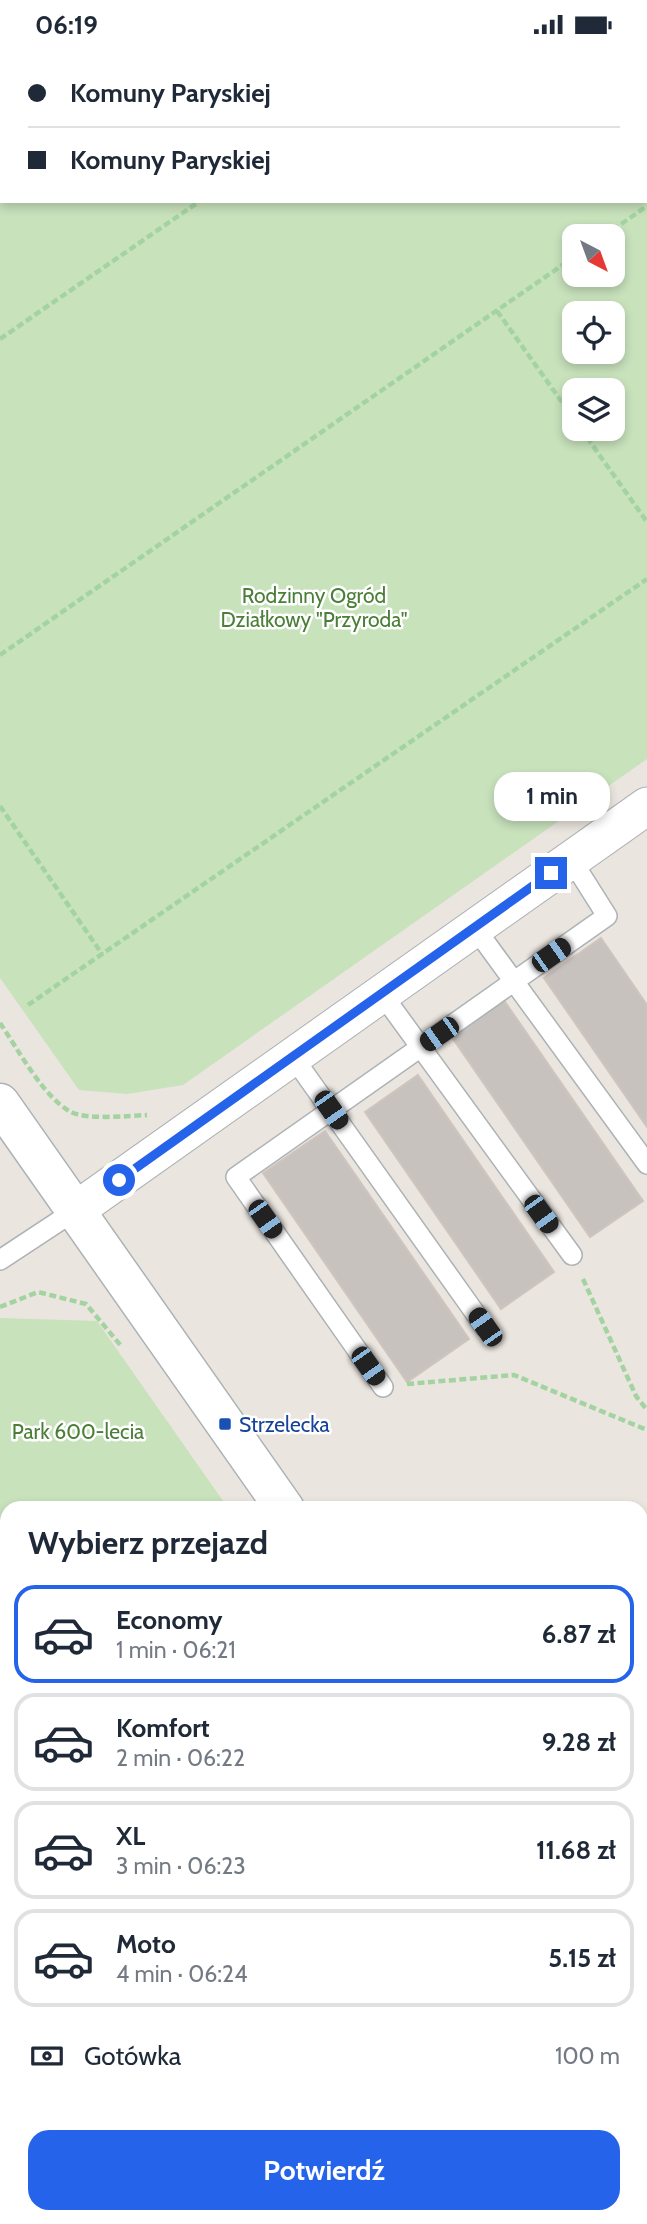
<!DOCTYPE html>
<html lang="pl">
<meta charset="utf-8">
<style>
body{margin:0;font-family:Cabin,sans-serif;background:#f2f2f3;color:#1f2937;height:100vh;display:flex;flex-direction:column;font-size:26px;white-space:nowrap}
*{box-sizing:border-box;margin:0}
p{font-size:23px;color:#747a83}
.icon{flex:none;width:38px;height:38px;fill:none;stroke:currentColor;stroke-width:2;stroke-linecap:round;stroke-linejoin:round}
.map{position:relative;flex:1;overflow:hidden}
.drawer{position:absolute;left:0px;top:1452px;width:648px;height:723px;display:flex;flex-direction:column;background:#fff;border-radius:21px 21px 0 0;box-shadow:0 4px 10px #0003}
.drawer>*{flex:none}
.hud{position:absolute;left:0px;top:0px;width:648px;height:154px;box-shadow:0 4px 10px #0003;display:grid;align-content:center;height:154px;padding:0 28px;background:#fff}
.needle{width:46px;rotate:139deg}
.tools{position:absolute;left:562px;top:175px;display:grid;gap:14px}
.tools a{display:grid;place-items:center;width:63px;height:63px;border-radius:14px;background:#fff;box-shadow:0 4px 10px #0003;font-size:35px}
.end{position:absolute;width:32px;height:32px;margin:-16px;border:9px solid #2563eb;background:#fff;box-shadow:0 0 0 4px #fff}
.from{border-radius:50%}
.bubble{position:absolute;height:49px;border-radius:21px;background:#fff;box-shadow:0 4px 10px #0003;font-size:23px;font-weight:800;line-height:49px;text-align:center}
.car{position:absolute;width:21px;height:42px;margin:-21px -10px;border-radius:9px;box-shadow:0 0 5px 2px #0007;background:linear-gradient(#222 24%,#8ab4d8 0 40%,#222 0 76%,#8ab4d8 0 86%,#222 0)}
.hud b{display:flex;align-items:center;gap:24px;height:66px;font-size:26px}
.hud b+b{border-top:2px solid #e0e1e3}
.hud i{width:18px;height:18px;background:#1f2937}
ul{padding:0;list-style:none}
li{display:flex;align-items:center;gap:21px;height:98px;margin:0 14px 10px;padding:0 14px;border:4px solid #e0e1e3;border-radius:21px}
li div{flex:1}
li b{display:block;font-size:26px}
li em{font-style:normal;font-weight:800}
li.on{border-color:#2563eb}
li>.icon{width:63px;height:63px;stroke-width:1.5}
h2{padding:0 28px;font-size:32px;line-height:84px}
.pay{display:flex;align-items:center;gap:18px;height:77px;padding:0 28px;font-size:26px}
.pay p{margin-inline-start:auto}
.primary-button{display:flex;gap:14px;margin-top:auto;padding:14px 28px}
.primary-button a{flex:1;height:80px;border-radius:21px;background:#2563eb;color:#fff;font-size:28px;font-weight:800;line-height:80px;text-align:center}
.status{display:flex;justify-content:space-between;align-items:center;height:49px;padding:0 35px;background:#fff;direction:ltr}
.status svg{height:19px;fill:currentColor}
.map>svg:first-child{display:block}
</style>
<div class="status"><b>06:19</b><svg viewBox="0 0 49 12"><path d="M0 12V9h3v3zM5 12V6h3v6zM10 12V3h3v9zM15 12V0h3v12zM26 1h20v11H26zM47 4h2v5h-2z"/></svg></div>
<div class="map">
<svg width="647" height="2175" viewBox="0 0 647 2175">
<rect width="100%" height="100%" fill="#ebe5df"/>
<path fill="#c8e2bc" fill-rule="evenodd" d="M0 0H647V710L183 1036 127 1045 79 1041 0 929ZM2 2H646V152H2ZM574 187H612V226H574ZM612 264V303H574V264ZM574 341H612V380H574Z
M0 1269 97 1272 228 1459 7 1460V1880L0 1885Z"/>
<path fill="#c8c2bf" stroke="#cfc4be" stroke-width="2" d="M601 889 647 956V1078L544 929Z
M503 950 643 1152 590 1188 451 987Z
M418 1026 554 1223 501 1260 365 1063Z
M325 1082 469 1290 407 1333 263 1124Z
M647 1495V1576L640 1581V1500Z
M7 2104V2168H205L210 2175H0V2109Z
M468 2168H551L556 2175H458Z"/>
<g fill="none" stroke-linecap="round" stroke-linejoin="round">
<g stroke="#adb2b5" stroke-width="22">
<path id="lane" d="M475 879 647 1115
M382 945 572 1206
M293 1008 485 1278
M0 1211 76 1161
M383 1338 236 1128 607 867 571 810
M640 1655 647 1650
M640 2078 647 2087
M410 2168V2175"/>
</g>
<g stroke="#adb2b5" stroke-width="39">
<path id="street" d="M76 1161 647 757
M0 1949 7 1944"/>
</g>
<g stroke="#acb2b5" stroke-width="41">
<path id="secondary" d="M0 1054 285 1460
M640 1964 647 1973"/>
</g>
<path stroke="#a3d3a0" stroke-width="4.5" stroke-dasharray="7 3.5" stroke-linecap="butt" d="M85 0 86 2
M51 2 53 0
M420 2 423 0
M0 36 2 35
M604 187 647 157
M497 262 574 370
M0 290 200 152
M581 380 647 473
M0 606 574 208
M0 757 102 905
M28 956 647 530
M0 974C18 1000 43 1048 71 1063 86 1071 129 1067 147 1066
M583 1230 636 1347 647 1361
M0 1258 38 1243 86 1255 122 1298
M407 1335 514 1326 647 1381
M640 1591 647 1587
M640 1611 647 1618
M0 1903 7 1899
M640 2028 647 2037
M349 2168 354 2175"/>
<use href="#lane" stroke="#fff" stroke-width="19"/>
<use href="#street" stroke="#fff" stroke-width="37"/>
<use href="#secondary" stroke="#fff" stroke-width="38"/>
</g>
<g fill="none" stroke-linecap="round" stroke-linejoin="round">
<path stroke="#2563eb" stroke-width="9" d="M119 1131 551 824"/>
</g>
<rect fill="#1a4fb4" stroke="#fff" stroke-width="2.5" x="218" y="1368" width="14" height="14" rx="3.5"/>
<g text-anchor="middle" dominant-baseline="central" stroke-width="5" stroke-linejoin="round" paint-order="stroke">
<g font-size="21" fill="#4b7f38" stroke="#fff">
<text x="314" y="546">Rodzinny Ogród<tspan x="314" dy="24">Działkowy "Przyroda"</tspan></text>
<text x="78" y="1382">Park 600-lecia</text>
</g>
<g font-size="21" fill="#164399" stroke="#fff" text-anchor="start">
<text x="239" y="1375">Strzelecka</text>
</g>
</g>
</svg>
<div class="tools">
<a><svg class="needle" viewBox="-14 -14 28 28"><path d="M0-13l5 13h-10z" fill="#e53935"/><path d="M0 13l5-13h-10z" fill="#747a83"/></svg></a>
<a><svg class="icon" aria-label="locate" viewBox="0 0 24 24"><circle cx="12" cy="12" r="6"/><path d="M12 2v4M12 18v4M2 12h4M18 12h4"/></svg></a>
<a><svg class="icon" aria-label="layers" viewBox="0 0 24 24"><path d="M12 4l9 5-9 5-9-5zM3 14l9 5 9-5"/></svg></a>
</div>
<i class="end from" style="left:119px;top:1131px"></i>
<i class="end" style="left:551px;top:824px"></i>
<div class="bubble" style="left:494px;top:723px;width:116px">1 min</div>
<i class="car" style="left:551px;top:906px;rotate:55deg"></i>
<i class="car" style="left:439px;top:985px;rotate:235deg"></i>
<i class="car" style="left:331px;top:1061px;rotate:145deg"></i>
<i class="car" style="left:541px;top:1165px;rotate:144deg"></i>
<i class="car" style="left:265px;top:1170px;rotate:145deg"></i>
<i class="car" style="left:485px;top:1278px;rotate:325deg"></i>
<i class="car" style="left:368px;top:1317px;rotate:145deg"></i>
<div class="hud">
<b><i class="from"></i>Komuny Paryskiej</b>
<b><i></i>Komuny Paryskiej</b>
</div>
<section class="drawer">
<h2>Wybierz przejazd</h2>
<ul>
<li class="on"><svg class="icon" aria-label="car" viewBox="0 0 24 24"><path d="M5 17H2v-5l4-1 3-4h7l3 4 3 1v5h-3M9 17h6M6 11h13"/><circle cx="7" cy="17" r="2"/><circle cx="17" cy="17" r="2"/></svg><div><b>Economy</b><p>1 min · 06:21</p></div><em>6.87 zł</em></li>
<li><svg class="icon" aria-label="car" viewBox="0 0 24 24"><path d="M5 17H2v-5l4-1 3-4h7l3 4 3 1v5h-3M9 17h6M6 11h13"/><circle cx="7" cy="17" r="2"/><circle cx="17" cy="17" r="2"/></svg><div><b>Komfort</b><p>2 min · 06:22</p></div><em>9.28 zł</em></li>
<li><svg class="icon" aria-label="car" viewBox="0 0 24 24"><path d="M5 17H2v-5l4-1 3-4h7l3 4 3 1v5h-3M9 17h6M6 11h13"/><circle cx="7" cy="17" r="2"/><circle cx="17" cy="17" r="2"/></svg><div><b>XL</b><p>3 min · 06:23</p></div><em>11.68 zł</em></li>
<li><svg class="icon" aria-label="car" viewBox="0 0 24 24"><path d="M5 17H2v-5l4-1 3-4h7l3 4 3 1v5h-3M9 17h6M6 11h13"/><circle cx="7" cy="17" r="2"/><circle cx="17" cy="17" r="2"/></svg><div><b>Moto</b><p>4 min · 06:24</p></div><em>5.15 zł</em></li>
</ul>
<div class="pay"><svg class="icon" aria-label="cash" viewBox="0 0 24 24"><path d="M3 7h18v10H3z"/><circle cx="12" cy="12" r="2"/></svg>Gotówka<p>100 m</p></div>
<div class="primary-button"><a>Potwierdź</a></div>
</section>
</div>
